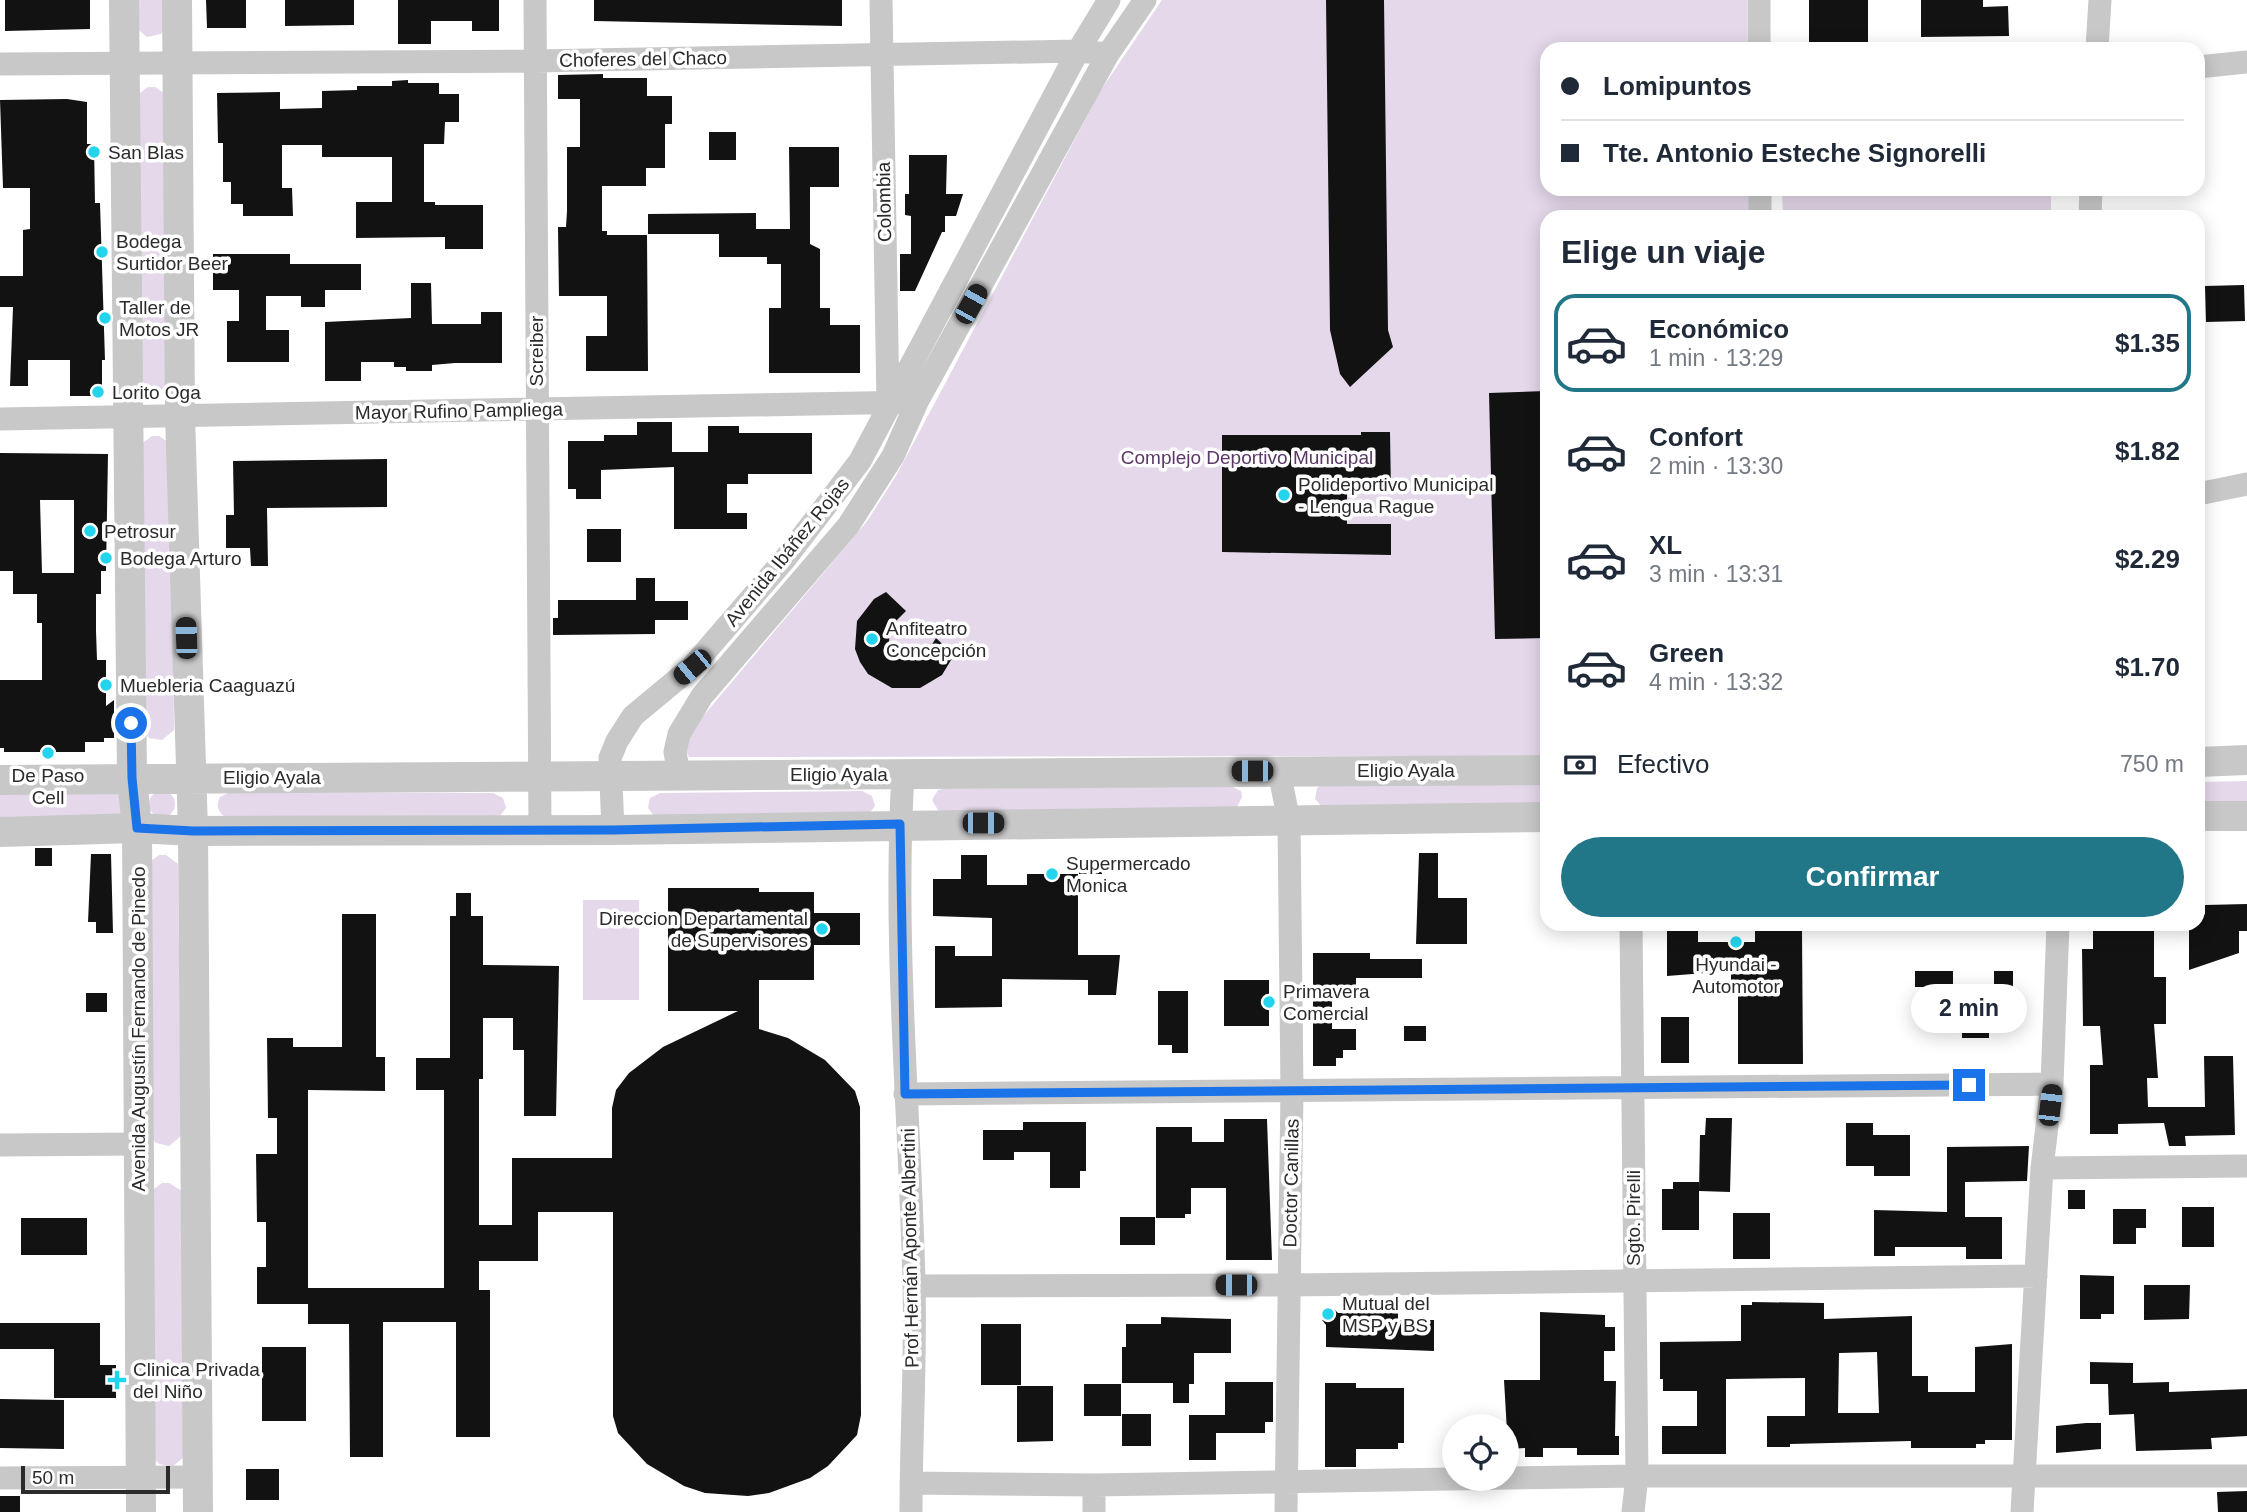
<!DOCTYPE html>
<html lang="es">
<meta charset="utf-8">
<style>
body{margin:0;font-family:Arial,sans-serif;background:#f2f2f3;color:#1f2937;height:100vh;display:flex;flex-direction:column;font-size:26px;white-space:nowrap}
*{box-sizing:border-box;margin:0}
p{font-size:23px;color:#747a83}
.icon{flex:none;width:38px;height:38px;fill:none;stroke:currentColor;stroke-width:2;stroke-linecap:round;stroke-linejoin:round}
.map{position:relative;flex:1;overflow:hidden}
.panel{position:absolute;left:1540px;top:210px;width:665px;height:721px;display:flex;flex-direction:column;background:#fff;border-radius:21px;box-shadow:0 4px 18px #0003}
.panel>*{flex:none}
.top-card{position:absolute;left:1540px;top:42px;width:665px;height:154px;border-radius:21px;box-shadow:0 4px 18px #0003;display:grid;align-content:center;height:154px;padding:0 21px;background:#fff}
.controls{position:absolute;left:1442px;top:1414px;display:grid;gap:14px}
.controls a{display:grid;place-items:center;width:77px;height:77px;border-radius:50%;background:#fff;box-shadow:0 4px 18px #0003;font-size:35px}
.scale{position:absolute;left:21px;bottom:18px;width:149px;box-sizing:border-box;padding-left:7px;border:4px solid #2b2b2b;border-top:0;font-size:19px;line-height:24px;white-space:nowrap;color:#2b2b2b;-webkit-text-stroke:5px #fff;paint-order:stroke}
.end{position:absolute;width:32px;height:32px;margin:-16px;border:9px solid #1a73e8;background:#fff;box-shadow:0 0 0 4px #fff}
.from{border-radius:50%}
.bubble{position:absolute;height:49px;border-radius:24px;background:#fff;box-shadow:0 4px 18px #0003;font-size:23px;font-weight:800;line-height:49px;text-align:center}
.car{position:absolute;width:21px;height:42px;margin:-21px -10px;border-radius:9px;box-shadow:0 0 5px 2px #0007;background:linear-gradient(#222 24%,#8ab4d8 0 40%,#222 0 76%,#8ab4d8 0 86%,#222 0)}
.top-card b{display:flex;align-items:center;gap:24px;height:66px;font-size:26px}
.top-card b+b{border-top:2px solid #e0e1e3}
.top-card i{width:18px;height:18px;background:#1f2937}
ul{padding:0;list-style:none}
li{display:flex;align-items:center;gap:21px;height:98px;margin:0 14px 10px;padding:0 7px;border:4px solid transparent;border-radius:21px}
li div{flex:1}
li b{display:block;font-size:26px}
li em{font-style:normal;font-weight:800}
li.on{border-color:#217688}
li>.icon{width:63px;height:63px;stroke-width:1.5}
h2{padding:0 21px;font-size:32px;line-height:84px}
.pay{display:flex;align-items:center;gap:18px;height:77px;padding:0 21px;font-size:26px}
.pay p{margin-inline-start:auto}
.action{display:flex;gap:14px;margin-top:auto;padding:14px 21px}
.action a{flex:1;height:80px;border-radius:42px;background:#217688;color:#fff;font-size:28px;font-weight:800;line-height:80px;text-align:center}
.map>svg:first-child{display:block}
</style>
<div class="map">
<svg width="2247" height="1512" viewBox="0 0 2247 1512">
<rect width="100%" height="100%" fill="#fff"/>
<path fill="#e4d8ea" d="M135 0H166V27L161 34 147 37 135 27Z
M1162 0H1747V49H1547V189H1749L1750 217H1547V756L689 757 684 747 699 721 868 520 897 474 1101 90Z
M148 87H155L168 96 170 382 159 392 145 389 139 382 136 96Z
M1782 189H2051V217H1783Z
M152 436H159L171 444 174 730 162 740 149 738 143 731 140 445Z
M2247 781V802L2198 803V782Z
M1547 783V808L1322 807 1315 799 1317 788 1322 784Z
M1231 786 1241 791 1242 797 1237 807 944 812 938 810 932 800 938 790 944 789Z
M118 791 124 804 120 817 0 820V793Z
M862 791 872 796 875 806 868 815 655 817 648 808 650 798 660 793Z
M149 804a13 13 0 1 1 26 0a13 13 0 1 1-26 0Z
M230 792 493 793 503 798 506 808 499 817 224 816C217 810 216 805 220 797Z
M159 855H166L178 864 181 1136 169 1146 156 1143 150 1136 147 864Z
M583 900H639V1000H583Z
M162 1183H169L182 1191 184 1457 172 1467 159 1464 153 1457 150 1192Z"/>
<path fill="#121212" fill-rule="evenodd" d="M5 0H90V29L5 31Z
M206 0H246V28H207Z
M285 0H354V25L285 26Z
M398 0H499V31H472V21H431V44H398Z
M594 0H842V26L594 21Z
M1326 0H1384L1388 330 1393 347 1350 387 1340 374 1330 330Z
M1809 0H1868V47L1809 48Z
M1921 0H1983V7L2008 6 2009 36 1921 37Z
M603 74V78H647V96H672V124H665V168H646V186H602V231H607V235H647L648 371H586V336H607V296H559L558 227H566L567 211V147H580V99H558V75Z
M408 80V83H439V94H459V122H445L444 144H424V202H435V205H483V249H445V237L356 238V202H392V157H322V145H282V188H292L293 216H243V204H231V182H223V143H218L217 93 280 92V109L322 108V91L357 90V86H392V81Z
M67 99 87 102V144H94L95 203H100L105 360H102V388L94 396H70V360H28V386H10L13 307H0V276H23V230L30 229V188H3L0 100Z
M709 132H736V160H709Z
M789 147H839V187H810V244L820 249V308H830V325H860V373H769V308H781V264H767V257H719V234H648V214L756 213V229H790Z
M909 155H947L946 194H963L956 216H945V232H942L915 291H900V254H911V216L905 215V194H909Z
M213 254H290V264H361V290H325V307H301V296H266V330H289V362H227V321H239V290H213Z
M411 283H431L432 324H481V312H502V363H455L432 365V371H406V367H394V362H361V381H325V322L411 318Z
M2244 285 2245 321 2206 322 2205 286Z
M1547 391V638L1495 639 1489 393Z
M637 422H672V452H708V426H739V433H812V474H748V484H727V513H747V529H674V467L601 470V499H576V489H568V441H604V435H637Z
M1361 432H1390L1391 493H1347V524H1391V555L1222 552V435H1361Z
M0 453 108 454 106 571H101V594H96V631L97 660H106V706L114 700V738H104V742H85V752H4V748H0V680H42V623H37V594H13V571H0ZM40 500H74V573H42Z
M387 459V507L267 508 268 566H251L250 548H226V515H234L233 461Z
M587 529H621V562H587Z
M636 578H655V601H688V620H655V634L553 635V618H558V600H636Z
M886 592 906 611 890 627 889 642 893 649 906 657 914 658 928 651 936 638 954 655 942 675 920 688H892L868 674 860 662 855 649 857 621 874 599Z
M35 848H52V866H35Z
M1419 853H1438V898H1467V944H1416Z
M91 854H111L113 933H96V922H88Z
M961 855H987V885H1027V874H1078V955H1120L1116 995H1088V980L1002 979V1007L935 1008V946H955V956H992V918L933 916V879H961Z
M1079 859H1102V874H1079Z
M668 888H759V892H814V913H860V945H814V980H759V1029L788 1038 825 1060 855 1091 860 1107 861 1415 857 1435 828 1466 810 1478 769 1493 748 1496 705 1493 684 1486 647 1464 618 1433 613 1416V1212H538V1261H479V1290H490V1437H456V1322H383V1457H350L349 1324H308V1304H257V1267H266V1222H257L256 1154H277V1118H268L267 1038H293V1047H342V914H376V1057H385V1091L308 1090V1288H444V1090H416V1058H450V916H456V893H471V916H483V965L559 966 556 1116H524V1050H513V1018H483V1079H479V1225H512V1158H612V1108L616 1090 629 1073 663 1047 738 1011H668Z
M2247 904V931H2239V953L2189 970V924H2198V914H2205V905Z
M1667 924H1698V942H1755V931H1802L1803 1064H1738V995H1731V971L1667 976Z
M2093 929H2154V977H2166V1024H2154L2158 1078H2147L2148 1107H2205L2204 1056H2233L2235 1135 2185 1136 2186 1146H2169L2164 1123 2118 1124V1134H2090V1065H2103L2100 1026H2083L2082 949H2093Z
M1313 953H1370V959H1422V978H1356V995H1332V1029H1356V1050H1343V1058H1336V1066H1313Z
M1915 971H1953V987H1915Z
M1994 971H2013V1015H1994Z
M1224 980H1269V1026H1224Z
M1158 991H1188V1053H1172V1045H1158Z
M86 993H107V1012H86Z
M1962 1007H1989V1038H1962Z
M1661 1017H1689V1063H1661Z
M1404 1026H1426V1041H1404Z
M1706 1118H1732L1730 1192 1699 1191 1700 1135H1705Z
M1224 1119H1267L1272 1260H1226V1188H1191V1214H1185V1218H1156V1127H1192V1142H1224Z
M1023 1122H1086V1171H1080V1188H1050V1152H1014V1160H983V1130H1023Z
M1846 1123H1873V1135H1910V1176H1874V1166H1846Z
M2029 1146 2027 1181 1965 1182V1217H2002V1259H1966V1247H1895V1256H1874V1210L1947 1212V1147Z
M1673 1182H1699V1230H1662V1189H1673Z
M2068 1190H2085V1209H2068Z
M2182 1207H2214V1247H2182Z
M2113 1209H2146V1228H2136V1244H2113Z
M1733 1213H1770V1259H1733Z
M1120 1217H1155V1245H1120Z
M21 1218H87V1255H21Z
M2080 1275 2114 1276V1314H2101V1319H2080Z
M2144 1285H2190L2189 1319 2144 1320Z
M1752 1302 1824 1303V1319L1912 1316V1376H1928V1392H1975V1347L2012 1344V1440H1985V1444H1976V1448H1911V1441L1790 1444V1447H1767V1416H1805V1378L1726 1379V1454H1662V1426H1697V1391H1663V1379H1660V1342L1741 1341V1305H1752ZM1877 1352 1879 1413H1838L1839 1353Z
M1377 1306H1398V1320H1434V1351L1326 1347V1325L1322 1320 1334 1309 1338 1313H1377Z
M1540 1312 1605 1315V1327H1615V1351H1604V1381H1616L1615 1436H1619V1455H1577V1448H1543V1457H1525V1448L1508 1449 1504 1380H1540Z
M1161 1317 1231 1319V1353H1194V1384H1189V1403H1173V1383H1122V1347H1126V1324H1161Z
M0 1323H100V1365H116V1398H54V1349H0Z
M981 1324H1021V1385H981Z
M262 1347H306V1421H262Z
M2090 1362 2133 1363V1383L2169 1382V1392L2247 1389V1436L2211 1438 2212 1449 2136 1451 2134 1414 2109 1415 2108 1384H2090Z
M1225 1382H1273V1422H1265V1433H1216V1460H1189V1415H1225Z
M1325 1383H1356V1388H1404V1443H1398V1449H1356V1467H1325Z
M1084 1384H1121V1416H1084Z
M1017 1386H1053V1441L1017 1442Z
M0 1399 64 1400V1449L0 1448Z
M1122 1414H1151V1446H1122Z
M2086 1423H2101V1449L2056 1453V1426Z
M246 1469H279V1500H246Z
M2247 1491V1512H2218L2217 1492Z
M0 1496H20V1512H0Z"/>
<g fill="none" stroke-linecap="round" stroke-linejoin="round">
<path stroke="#c8c8c8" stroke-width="23" d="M535 0 540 829
M881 0 888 403
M1759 0V49
M2097 49 2100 0
M0 64 535 61 1078 51 1108 54
M2198 67 2247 62
M1760 189V217
M2090 217 2091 189
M0 419 917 402
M2198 494 2247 484
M1279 771 1289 821 1292 1091 1286 1512
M903 774C893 943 910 1114 914 1284 916 1360 911 1436 911 1512
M679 775 675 752 679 734 702 696 848 526 893 456 917 402 1108 54 1145 0
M613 830 610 758 617 741 633 716 692 667 785 559 860 461 1078 51 1109 0
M1631 924 1637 1476 1633 1512
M905 1094 2052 1084
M0 1145 138 1144
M2042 1168 2247 1166
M915 1286 1289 1285 2036 1276
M0 1478 197 1477
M911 1483 1094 1485 1637 1476H2247
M1094 1485V1512
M2022 1512 2042 1168 2052 1084 2058 924"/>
<path stroke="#c8c8c8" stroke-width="30" d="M124 0 132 778 137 828 141 1512
M177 0 180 415 193 831 198 1512
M2198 762 2247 760
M0 780 1547 770
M2198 816H2247
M0 832 137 828 193 831 613 830 1547 817"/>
</g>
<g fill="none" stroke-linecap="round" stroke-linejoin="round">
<path stroke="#1a73e8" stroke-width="9" d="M131 723 132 778 137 828 193 831 613 830 900 824 905 1094 1969 1085"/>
</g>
<g fill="#24d4ec" stroke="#fff" stroke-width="2.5">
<circle cx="94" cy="152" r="7"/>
<circle cx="102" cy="252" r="7"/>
<circle cx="105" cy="318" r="7"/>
<circle cx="98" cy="392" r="7"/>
<circle cx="1284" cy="495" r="7"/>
<circle cx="90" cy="531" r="7"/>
<circle cx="106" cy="558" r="7"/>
<circle cx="872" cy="639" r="7"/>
<circle cx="106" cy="685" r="7"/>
<circle cx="48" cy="753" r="7"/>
<circle cx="1052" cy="874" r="7"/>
<circle cx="822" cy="929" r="7"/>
<circle cx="1736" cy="942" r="7"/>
<circle cx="1269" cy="1002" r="7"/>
<circle cx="1328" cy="1314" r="7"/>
<path d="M113.5 1369.5h7v7h7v7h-7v7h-7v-7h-7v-7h7z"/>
</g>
<g text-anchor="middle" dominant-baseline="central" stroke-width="7" stroke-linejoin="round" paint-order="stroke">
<g font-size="19" fill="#2b2b2b" stroke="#fff">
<text transform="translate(643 59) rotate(-1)">Choferes del Chaco</text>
<text transform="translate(884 202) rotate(-91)">Colombia</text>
<text transform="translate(536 351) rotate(-90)">Screiber</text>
<text transform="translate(459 411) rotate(-1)">Mayor Rufino Pampliega</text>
<text transform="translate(787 552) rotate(-51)">Avenida Ibáñez Rojas</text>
<text x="1406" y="770">Eligio Ayala</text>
<text x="839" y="774">Eligio Ayala</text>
<text x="272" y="777">Eligio Ayala</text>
<text transform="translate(138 1029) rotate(-90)">Avenida Augustín Fernando de Pinedo</text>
<text transform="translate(1291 1183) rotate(-89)">Doctor Canillas</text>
<text transform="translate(1633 1218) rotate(-90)">Sgto. Pirelli</text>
<text transform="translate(910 1248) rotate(-91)">Prof Hernán Aponte Albertini</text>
</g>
<g font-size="19" fill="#2b2b2b" stroke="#fff" text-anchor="start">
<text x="108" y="152">San Blas</text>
<text x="116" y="241">Bodega<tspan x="116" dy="22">Surtidor Beer</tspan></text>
<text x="119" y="307">Taller de<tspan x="119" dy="22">Motos JR</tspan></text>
<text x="112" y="392">Lorito Oga</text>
<text x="1298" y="484">Polideportivo Municipal<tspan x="1298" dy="22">- Lengua Rague</tspan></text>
<text x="104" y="531">Petrosur</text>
<text x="120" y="558">Bodega Arturo</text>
<text x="886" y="628">Anfiteatro<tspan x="886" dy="22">Concepción</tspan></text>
<text x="120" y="685">Muebleria Caaguazú</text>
<text x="48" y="775" text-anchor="middle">De Paso<tspan x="48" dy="22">Cell</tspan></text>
<text x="1066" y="863">Supermercado<tspan x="1066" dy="22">Monica</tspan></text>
<text x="808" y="918" text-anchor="end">Direccion Departamental<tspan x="808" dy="22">de Supervisores</tspan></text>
<text x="1736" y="964" text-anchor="middle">Hyundai -<tspan x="1736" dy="22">Automotor</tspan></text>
<text x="1283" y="991">Primavera<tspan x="1283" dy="22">Comercial</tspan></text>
<text x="1342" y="1303">Mutual del<tspan x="1342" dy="22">MSP y BS</tspan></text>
<text x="133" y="1369">Clinica Privada<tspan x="133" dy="22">del Niño</tspan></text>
</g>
<g font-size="19" fill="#5b3868" stroke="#fff">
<text x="1247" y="457">Complejo Deportivo Municipal</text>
</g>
</g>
</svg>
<div class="controls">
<a><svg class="icon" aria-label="locate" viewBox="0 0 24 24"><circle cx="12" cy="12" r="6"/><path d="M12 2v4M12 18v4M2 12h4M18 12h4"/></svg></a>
</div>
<div class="scale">50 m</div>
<i class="end from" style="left:131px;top:723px"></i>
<i class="end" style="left:1969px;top:1085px"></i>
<div class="bubble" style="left:1911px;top:984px;width:116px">2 min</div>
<i class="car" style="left:971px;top:304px;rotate:29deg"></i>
<i class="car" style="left:186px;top:638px;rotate:358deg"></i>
<i class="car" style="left:692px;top:667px;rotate:230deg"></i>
<i class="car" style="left:1252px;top:771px;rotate:270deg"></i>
<i class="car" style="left:983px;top:823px;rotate:90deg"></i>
<i class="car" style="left:2050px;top:1105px;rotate:7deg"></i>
<i class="car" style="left:1236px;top:1285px;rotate:270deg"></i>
<div class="top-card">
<b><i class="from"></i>Lomipuntos</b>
<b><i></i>Tte. Antonio Esteche Signorelli</b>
</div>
<section class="panel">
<h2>Elige un viaje</h2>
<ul>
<li class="on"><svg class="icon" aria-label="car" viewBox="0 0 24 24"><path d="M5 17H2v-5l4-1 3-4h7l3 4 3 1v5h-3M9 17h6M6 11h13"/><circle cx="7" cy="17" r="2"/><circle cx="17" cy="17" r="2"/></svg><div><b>Económico</b><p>1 min · 13:29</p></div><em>$1.35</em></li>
<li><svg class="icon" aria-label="car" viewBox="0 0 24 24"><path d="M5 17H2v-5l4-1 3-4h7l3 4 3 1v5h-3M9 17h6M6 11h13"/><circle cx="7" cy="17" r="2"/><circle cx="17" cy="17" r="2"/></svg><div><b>Confort</b><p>2 min · 13:30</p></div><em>$1.82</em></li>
<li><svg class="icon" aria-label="car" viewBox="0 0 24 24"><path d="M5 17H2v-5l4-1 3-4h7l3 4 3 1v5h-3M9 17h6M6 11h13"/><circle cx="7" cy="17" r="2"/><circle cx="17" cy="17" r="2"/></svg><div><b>XL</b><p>3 min · 13:31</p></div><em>$2.29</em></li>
<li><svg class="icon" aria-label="car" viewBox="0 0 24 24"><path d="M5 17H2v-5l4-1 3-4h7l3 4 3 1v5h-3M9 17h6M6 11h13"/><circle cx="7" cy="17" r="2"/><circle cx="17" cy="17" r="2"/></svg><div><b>Green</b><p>4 min · 13:32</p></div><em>$1.70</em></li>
</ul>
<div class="pay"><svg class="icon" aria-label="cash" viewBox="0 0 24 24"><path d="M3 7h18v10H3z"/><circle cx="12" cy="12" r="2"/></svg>Efectivo<p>750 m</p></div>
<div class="action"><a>Confirmar</a></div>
</section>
</div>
